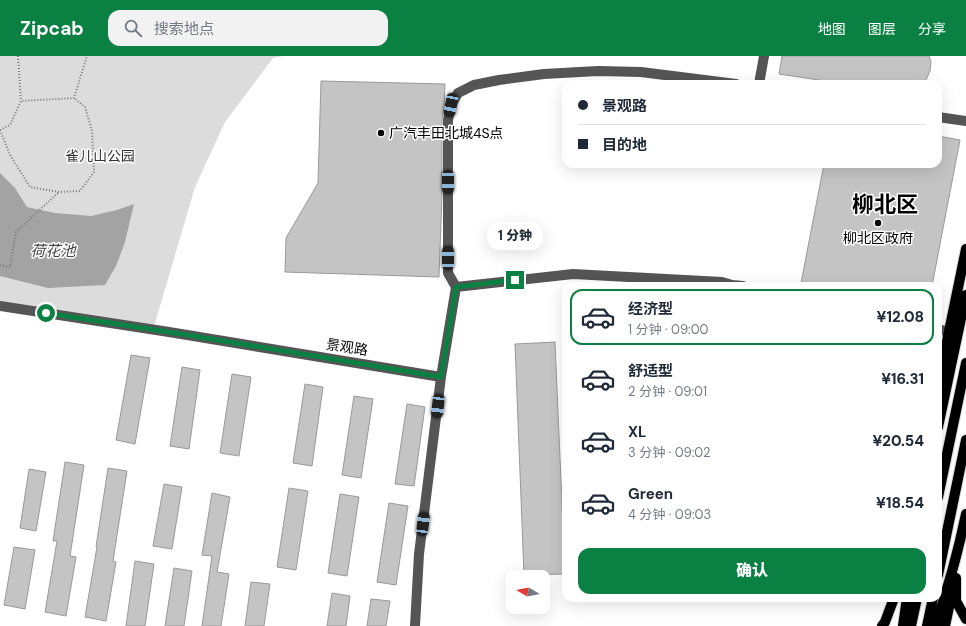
<!DOCTYPE html>
<html lang="zh">
<meta charset="utf-8">
<style>
body{margin:0;font-family:"DM Sans","Noto Sans SC",sans-serif;background:#f2f2f3;color:#1f2937;height:100vh;display:flex;flex-direction:column;font-size:15px;white-space:nowrap}
*{box-sizing:border-box;margin:0}
p{font-size:13px;color:#747a83}
.icon{flex:none;width:22px;height:22px;fill:none;stroke:currentColor;stroke-width:2;stroke-linecap:round;stroke-linejoin:round}
.map{position:relative;flex:1;overflow:hidden}
.details{position:absolute;left:562px;top:226px;width:380px;height:320px;display:flex;flex-direction:column;background:#fff;border-radius:12px;box-shadow:0 4px 16px #0002}
.details>*{flex:none}
.top-card{position:absolute;left:562px;top:24px;width:380px;height:88px;border-radius:12px;box-shadow:0 4px 16px #0002;display:grid;align-content:center;height:88px;padding:0 16px;background:#fff}
.needle{width:26px;rotate:279deg}
.fabs{position:absolute;left:506px;top:514px;display:grid;gap:8px}
.fabs a{display:grid;place-items:center;width:44px;height:44px;border-radius:8px;background:#fff;box-shadow:0 4px 16px #0002;font-size:20px}
.end{position:absolute;width:18px;height:18px;margin:-9px;border:5px solid #0b8043;background:#fff;box-shadow:0 0 0 2px #fff}
.from{border-radius:50%}
.bubble{position:absolute;height:28px;border-radius:12px;background:#fff;box-shadow:0 4px 16px #0002;font-size:13px;font-weight:800;line-height:28px;text-align:center}
.car{position:absolute;width:12px;height:24px;margin:-12px -6px;border-radius:5px;box-shadow:0 0 3px 1px #0007;background:linear-gradient(#222 24%,#8ab4d8 0 40%,#222 0 76%,#8ab4d8 0 86%,#222 0)}
.top-card b{display:flex;align-items:center;gap:14px;height:38px;font-size:15px}
.top-card b+b{border-top:1px solid #e0e1e3}
.top-card i{width:10px;height:10px;background:#1f2937}
ul{padding:7px 0 0;list-style:none}
li{display:flex;align-items:center;gap:12px;height:56px;margin:0 8px 6px;padding:0 8px;border:2px solid transparent;border-radius:12px}
li div{flex:1}
li b{display:block;font-size:15px}
li em{font-style:normal;font-weight:800}
li.on{border-color:#0b8043}
li>.icon{width:36px;height:36px;stroke-width:1.5}
.button{display:flex;gap:8px;margin-top:auto;padding:8px 16px}
.button a{flex:1;height:46px;border-radius:12px;background:#0b8043;color:#fff;font-size:16px;font-weight:800;line-height:46px;text-align:center}
header{display:flex;align-items:center;gap:24px;box-sizing:border-box;height:56px;padding:0 20px;background:#0b8043;color:#fff}
header strong{font-size:19px}
nav{display:flex;gap:22px;margin-inline-start:auto;font-size:14px}
.search{width:280px;height:36px;background:#f2f2f3;display:flex;align-items:center;gap:10px;box-sizing:border-box;padding:0 14px;border-radius:12px;color:#747a83;font-size:15px}
.map>svg:first-child{display:block}
</style>
<header>
<strong>Zipcab</strong>
<div class="search"><svg class="icon" aria-label="search" viewBox="0 0 24 24"><circle cx="10" cy="10" r="6"/><path d="M15 15l6 6"/></svg>搜索地点</div>
<nav><a>地图</a><a>图层</a><a>分享</a></nav>
</header>
<div class="map">
<svg width="966" height="570" viewBox="0 0 966 570">
<rect width="100%" height="100%" fill="#fff"/>
<path fill="#dcdcdc" d="M0 0H283L273 2 225 66 195 131 153 274 0 250Z"/>
<path fill="#a3a3a3" d="M0 117 15 132 27 151 55 157 91 160 117 154 134 148 125 186 116 210 105 229 48 232 0 220Z"/>
<path fill="#c4c4c4" stroke="#999" d="M782 0H929L931 6 930 15 926 24 923 28H845L779 18Z
M321 25 445 28 444 51 442 64V139L439 221 285 216 286 182 318 127Z
M938 80 960 84 932 230H818L801 227 824 108H938Z
M555 286 565 518 524 519 515 288Z
M131 299 150 302 135 388 116 384Z
M182 311 200 314 189 393 170 390Z
M232 318 251 321 239 400 220 397Z
M305 328 323 331 312 410 293 407Z
M354 340 373 343 361 422 342 419Z
M407 348 425 351 414 430 395 428Z
M65 406 84 409 70 500 76 501 66 560 45 556 57 485H53Z
M108 412 127 415 113 505 116 506 106 565 85 561 97 491H96Z
M29 413 46 416 36 475 20 472Z
M164 428 182 431 172 493 153 490Z
M289 432 308 435 296 514 277 511Z
M212 437 230 441 217 516 229 518 221 570H202L212 500 202 499Z
M340 438 359 441 347 520 328 517Z
M389 447 408 450 396 529 377 526Z
M14 491 35 494 25 553 4 549Z
M135 505 154 508 145 570H126Z
M174 512 192 515 184 570H165Z
M251 526 270 528 264 570H245Z
M332 537 350 540 346 570H327Z
M371 543 390 545 386 570H367Z"/>
<g fill="none" stroke-linecap="round" stroke-linejoin="round">
<g stroke="#dbdbdb" stroke-width="12">
<path id="major" d="M938 329 966 193
M938 371 966 239
M938 441 966 307
M938 519 966 384
M956 522V545L966 563
M882 570 885 566 894 542
M903 570 907 542
M911 570 917 542
M927 570 933 542
M935 570C948 533 958 496 966 458
M945 570 952 537"/>
</g>
<path stroke="#777" stroke-width="2" stroke-dasharray="1 2" stroke-linecap="butt" d="M18 0 21 45
M0 74 10 99 30 131 59 136 80 135 94 116 92 75 85 51 74 42
M0 74 10 69 21 45 74 42 87 0
M0 209 10 211 16 176 59 136"/>
<path stroke="#555" stroke-width="10" d="M759 28 764 0
M938 61 966 65
M456 231 573 218 722 226 732 229 743 230
M0 250 169 276 441 321 419 498 415 570
M938 273 949 276
M441 321 456 231 448 217V64L451 49 458 37 474 29 499 24 544 18 598 15 641 16 736 28"/>
<use href="#major" stroke="#000" stroke-width="10"/>
</g>
<g fill="none" stroke-linecap="round" stroke-linejoin="round">
<path stroke="#0b8043" stroke-width="5" d="M46 257 169 276 441 321 456 231 515 224"/>
</g>
<g fill="#000" stroke="#fff" stroke-width="1.5">
<circle cx="381" cy="77" r="4"/>
<circle cx="878" cy="167" r="4"/>
</g>
<g text-anchor="middle" dominant-baseline="central" stroke-width="3" stroke-linejoin="round" paint-order="stroke">
<g font-size="14" fill="#000" stroke="#fff" text-anchor="start">
<text x="389" y="77">广汽丰田北城4S点</text>
<text x="878" y="182" text-anchor="middle">柳北区政府</text>
</g>
<g font-size="14" fill="#333" stroke="#fff">
<text x="100" y="100">雀儿山公园</text>
</g>
<g font-size="14" fill="#000" stroke="#fff">
<text transform="translate(347 291) rotate(9)">景观路</text>
</g>
<g font-size="15" font-style="italic" fill="#444" stroke="#fff">
<text x="53" y="195">荷花池</text>
</g>
<g font-size="22" font-weight="bold" fill="#000" stroke="#fff">
<text x="885" y="148">柳北区</text>
</g>
</g>
</svg>
<div class="fabs">
<a><svg class="needle" viewBox="-14 -14 28 28"><path d="M0-13l5 13h-10z" fill="#e53935"/><path d="M0 13l5-13h-10z" fill="#747a83"/></svg></a>
</div>
<i class="end from" style="left:46px;top:257px"></i>
<i class="end" style="left:515px;top:224px"></i>
<div class="bubble" style="left:487px;top:166px;width:56px">1 分钟</div>
<i class="car" style="left:451px;top:49px;rotate:191deg"></i>
<i class="car" style="left:448px;top:126px;rotate:180deg"></i>
<i class="car" style="left:448px;top:202px;rotate:0deg"></i>
<i class="car" style="left:438px;top:350px;rotate:187deg"></i>
<i class="car" style="left:423px;top:468px;rotate:7deg"></i>
<div class="top-card">
<b><i class="from"></i>景观路</b>
<b><i></i>目的地</b>
</div>
<section class="details">
<ul>
<li class="on"><svg class="icon" aria-label="car" viewBox="0 0 24 24"><path d="M5 17H2v-5l4-1 3-4h7l3 4 3 1v5h-3M9 17h6M6 11h13"/><circle cx="7" cy="17" r="2"/><circle cx="17" cy="17" r="2"/></svg><div><b>经济型</b><p>1 分钟 · 09:00</p></div><em>¥12.08</em></li>
<li><svg class="icon" aria-label="car" viewBox="0 0 24 24"><path d="M5 17H2v-5l4-1 3-4h7l3 4 3 1v5h-3M9 17h6M6 11h13"/><circle cx="7" cy="17" r="2"/><circle cx="17" cy="17" r="2"/></svg><div><b>舒适型</b><p>2 分钟 · 09:01</p></div><em>¥16.31</em></li>
<li><svg class="icon" aria-label="car" viewBox="0 0 24 24"><path d="M5 17H2v-5l4-1 3-4h7l3 4 3 1v5h-3M9 17h6M6 11h13"/><circle cx="7" cy="17" r="2"/><circle cx="17" cy="17" r="2"/></svg><div><b>XL</b><p>3 分钟 · 09:02</p></div><em>¥20.54</em></li>
<li><svg class="icon" aria-label="car" viewBox="0 0 24 24"><path d="M5 17H2v-5l4-1 3-4h7l3 4 3 1v5h-3M9 17h6M6 11h13"/><circle cx="7" cy="17" r="2"/><circle cx="17" cy="17" r="2"/></svg><div><b>Green</b><p>4 分钟 · 09:03</p></div><em>¥18.54</em></li>
</ul>
<div class="button"><a>确认</a></div>
</section>
</div>
